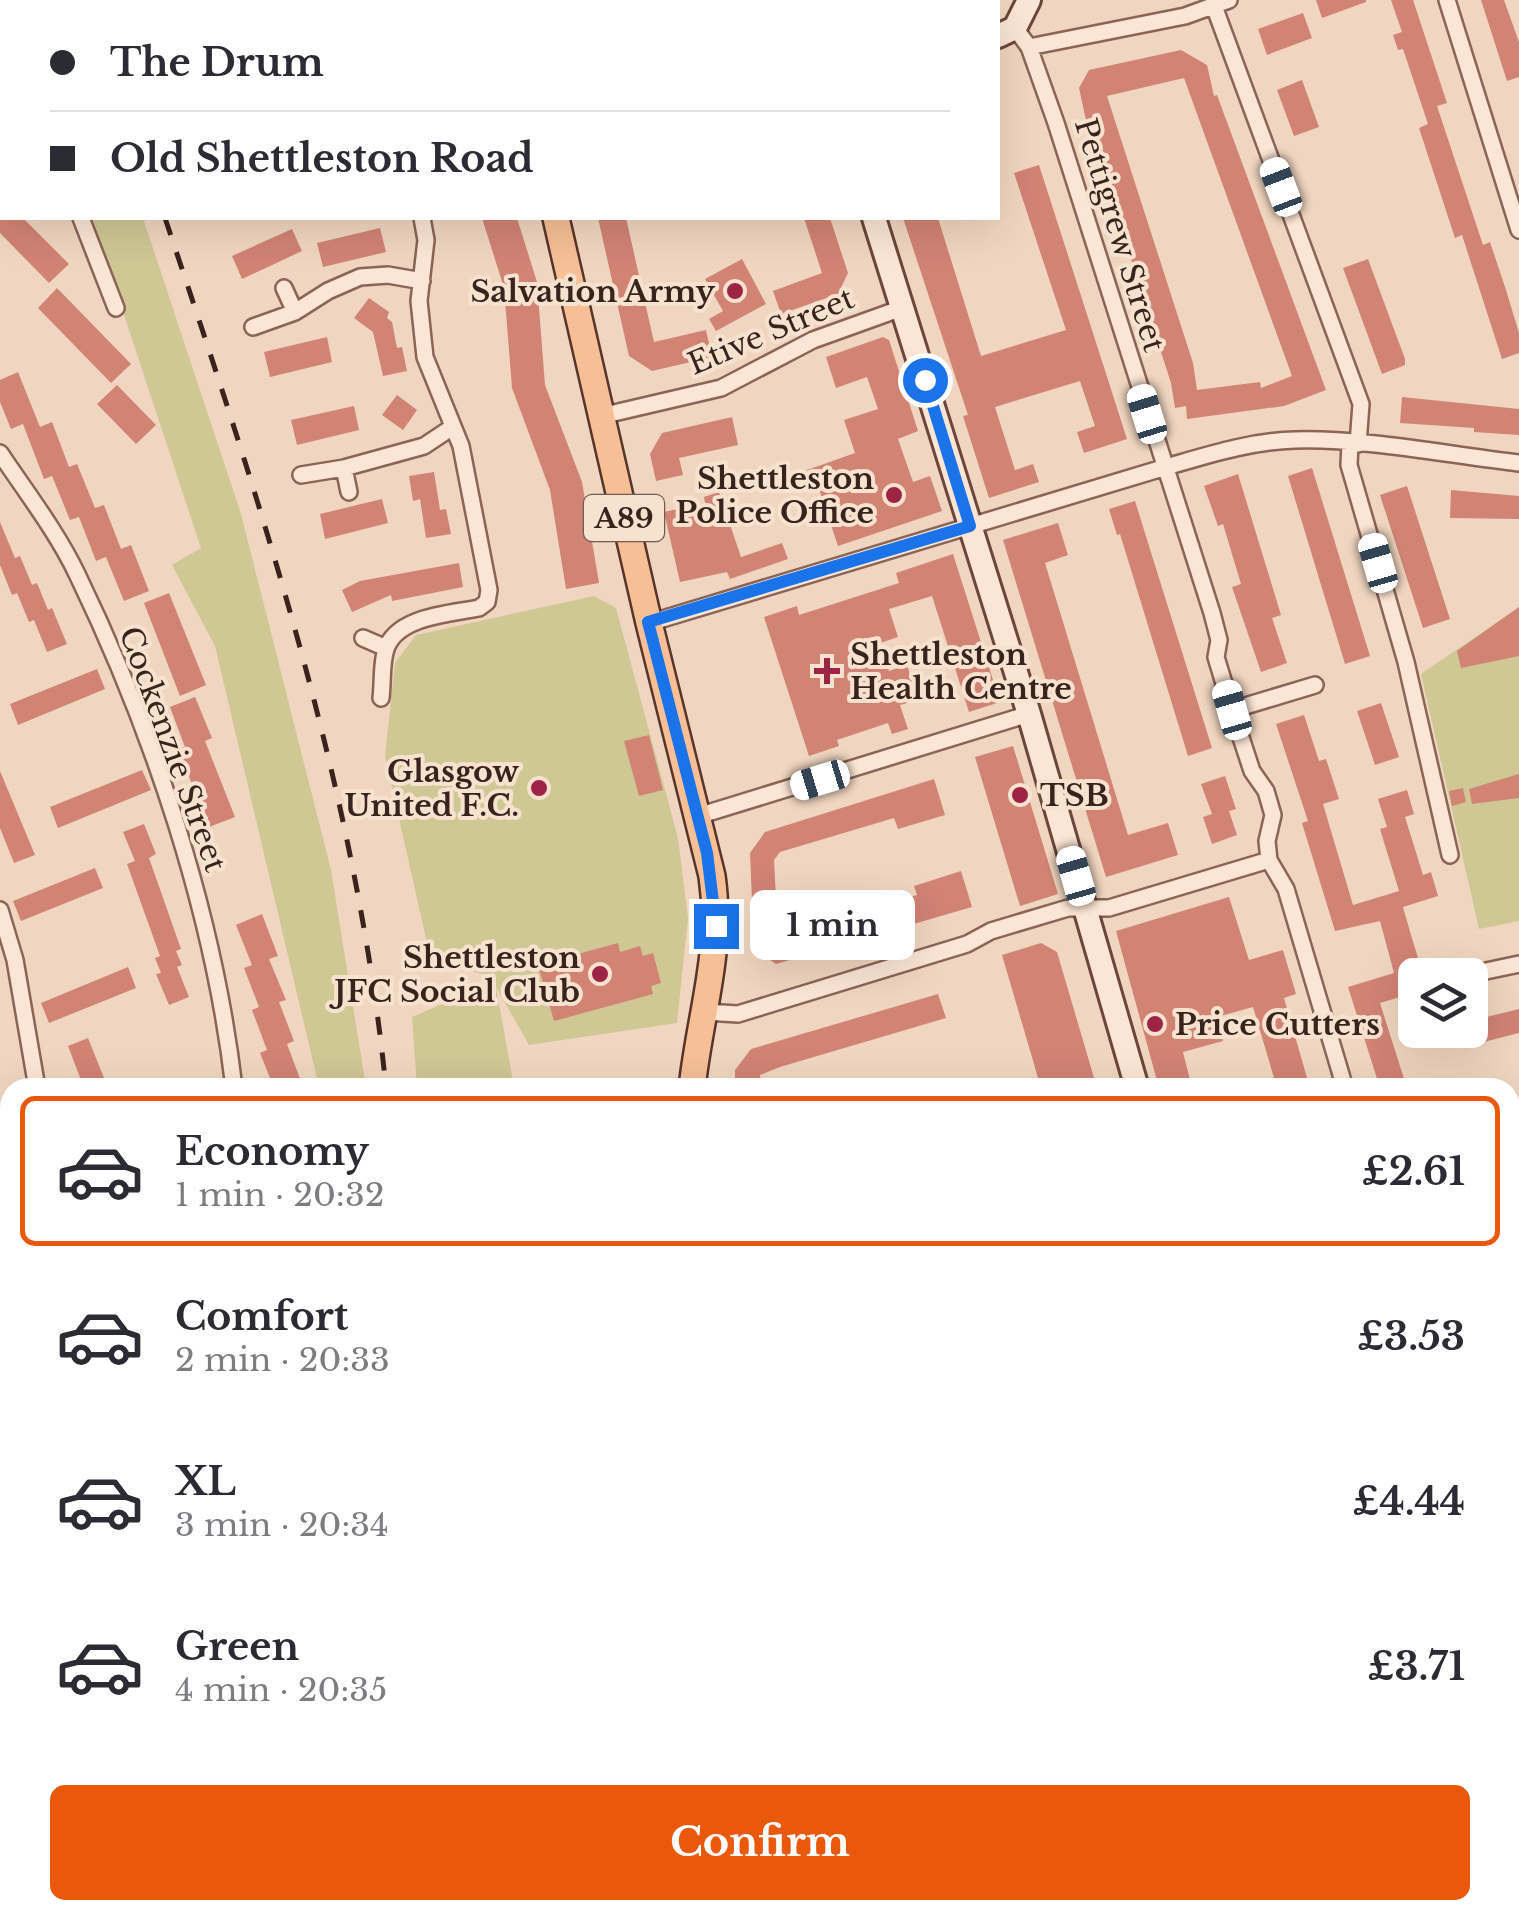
<!DOCTYPE html>
<meta charset="utf-8">
<style>
body{margin:0;font-family:"Libre Baskerville",serif;background:#f7f7f7;color:#2b2b33;height:100vh;display:flex;flex-direction:column;font-size:38px;white-space:nowrap}
*{box-sizing:border-box;margin:0}
p{font-size:32px;color:#7c7c81}
.icon{flex:none;width:55px;height:55px;fill:none;stroke:currentColor;stroke-width:2;stroke-linecap:round;stroke-linejoin:round}
.map{position:relative;flex:1;overflow:hidden}
.details{position:absolute;left:0px;top:1078px;width:1520px;height:842px;display:flex;flex-direction:column;background:#fff;border-radius:30px 30px 0 0;box-shadow:0 10px 40px #0002}
.details>*{flex:none}
.banner{position:absolute;left:0px;top:0px;width:1000px;height:220px;box-shadow:0 10px 40px #0002;display:grid;align-content:center;height:220px;padding:0 50px;background:#fff}
.tools{position:absolute;left:1398px;top:958px;display:grid;gap:20px}
.tools a{display:grid;place-items:center;width:90px;height:90px;border-radius:15px;background:#fff;box-shadow:0 10px 40px #0002;font-size:50px}
.end{position:absolute;width:45px;height:45px;margin:-22px;border:12px solid #1a73e8;background:#fff;box-shadow:0 0 0 5px #fff}
.from{border-radius:50%}
.bubble{position:absolute;height:70px;border-radius:15px;background:#fff;box-shadow:0 10px 40px #0002;font-size:32px;font-weight:700;line-height:70px;text-align:center}
.car{position:absolute;width:30px;height:60px;margin:-30px -15px;border-radius:12px;box-shadow:0 0 8px 2px #0007;background:linear-gradient(#fff 24%,#345 0 40%,#fff 0 76%,#345 0 86%,#fff 0)}
.banner b{display:flex;align-items:center;gap:35px;height:95px;font-size:38px}
.banner b+b{border-top:2px solid #e1e1e2}
.banner i{width:25px;height:25px;background:#2b2b33}
ul{padding:18px 0 0;list-style:none}
li{display:flex;align-items:center;gap:30px;height:150px;margin:0 20px 15px;padding:0 30px;border:5px solid transparent;border-radius:15px}
li div{flex:1}
li b{display:block;font-size:38px}
li em{font-style:normal;font-weight:700}
li.active{border-color:#ea580c}
li>.icon{width:90px;height:90px;stroke-width:1.5}
.primary-button{display:flex;gap:20px;margin-top:auto;padding:20px 50px}
.primary-button a{flex:1;height:115px;border-radius:15px;background:#ea580c;color:#fff;font-size:40px;font-weight:700;line-height:115px;text-align:center}
.map>svg:first-child{display:block}
</style>
<div class="map">
<svg width="1519" height="1919" viewBox="0 0 1519 1919">
<rect width="100%" height="100%" fill="#f0d6c0"/>
<path fill="#cfc794" d="M92 218H143L241 514 331 870 366 1087H319L215 646 172 565 201 548Z
M594 596 616 608 678 838 688 918 677 1023 529 1045 496 987 514 1087H417L412 1017 494 982 491 976 431 961 385 756 395 663 416 635Z
M1519 607V921L1479 929 1421 674Z
M10 1198V1910H209V1919H0V1200Z"/>
<g fill="none" stroke-linecap="round" stroke-linejoin="round">
<path stroke="#6a917d" stroke-width="5" d="M752 1910 757 1919"/>
</g>
<path fill="#d18374" fill-rule="evenodd" d="M1316 0H1366V2L1322 18Z
M1391 0H1413L1447 103 1437 106 1483 245 1490 242 1506 290 1519 333V353L1502 359 1462 235 1455 238 1419 128 1428 124 1403 49 1398 50 1393 35 1402 32Z
M1481 0H1504L1519 42V77L1507 81Z
M1303 13 1312 38 1267 55 1258 29Z
M1181 50 1207 65 1214 96 1217 95 1326 390 1284 406 1187 419 1186 406 1175 408 1171 383 1085 116 1079 88 1089 70ZM1184 78 1292 376 1261 388 1260 382 1197 390 1193 363 1107 96Z
M1302 80 1319 127 1294 136 1277 90Z
M1039 165 1127 439 1084 453 1077 432 1095 426 1080 381 995 407 1015 470 1033 464 1039 482 989 498 963 416 968 415 903 218H938L981 356 1066 330 1014 173Z
M0 218H23L69 264 49 283 0 233Z
M482 218H517L537 282 545 385 582 482 599 583 566 589 550 490 512 388 504 288Z
M598 218H626L654 342 706 330 712 357 652 371 629 356Z
M804 218H830L848 273 838 294 781 314 773 291 822 273Z
M380 228 386 252 323 267 317 243Z
M292 229 302 251 242 279 232 256Z
M742 259 766 304 716 331 709 319 723 311 705 279Z
M1368 259 1405 359V365L1382 374 1343 268Z
M57 288 131 364 111 383 38 308Z
M369 298 389 312 387 318 392 322 397 348 402 347 407 371 383 376 373 332 354 318Z
M327 337 332 362 270 377 264 352Z
M883 337 889 340 918 431 898 439 913 482 930 476 942 511 838 546 818 486 813 488 807 470 855 453 844 420 878 409 867 377 836 388 826 357Z
M18 372 40 427 52 422 69 467 77 464 95 508 104 505 121 549 131 545 149 591 124 601 106 557 96 561 79 517 70 520 52 476 44 479 23 424 11 429 0 402V380Z
M117 385 156 425 136 444 97 404Z
M397 395 417 410 403 430 382 415Z
M1402 397 1519 409V435L1474 432V428L1400 423Z
M354 406 359 430 297 445 291 420Z
M732 417 738 445 679 458 683 475 656 481 650 454 662 433Z
M1312 468 1370 656 1345 664 1288 476Z
M434 472 440 510 446 509 451 534 426 538 420 499 413 501 409 476Z
M1238 474 1281 615 1272 618 1287 663 1261 672 1232 587 1241 584 1223 524 1218 526 1204 486Z
M1407 486 1450 619 1423 628 1380 495Z
M1451 490 1519 496V519L1450 518Z
M719 492 741 557 782 543 788 559 730 579 727 572 680 582 664 512 705 503 704 497Z
M382 499 388 523 325 539 320 514Z
M1135 501 1212 748 1188 756 1120 534 1117 535 1109 509Z
M0 522 15 558 20 556 32 585 37 583 48 610 52 608 67 644 47 652 34 620 29 622 17 593 12 595 0 565Z
M1058 523 1068 555 1045 563 1128 835 1168 823 1178 855 1106 877 1003 540Z
M953 554 1000 702 969 712 932 596 889 609 898 637 880 643 889 671 907 665 918 700 900 705 908 729 892 734 888 723 837 740 839 746 809 756 764 617 797 606 799 615 899 583 896 573Z
M459 563 463 587 392 601 391 595 352 612 342 590 360 581Z
M169 593 206 685 180 696 144 603Z
M1519 607V656L1461 668 1457 651Z
M97 669 105 689 18 725 10 704Z
M195 697 212 738 205 741 235 817 209 827 178 749 185 747 170 707Z
M1381 703 1399 757 1375 765 1357 711Z
M1304 715 1319 761 1326 759 1339 799 1323 804 1353 905 1399 891 1380 829 1387 827 1378 799 1407 790 1414 814 1405 817 1423 875 1431 872 1438 896 1403 907 1411 935 1422 971 1460 959 1465 975H1415L1406 980 1410 994 1380 1003 1407 1088H1380L1348 987 1394 973 1380 921 1335 931 1302 823 1308 821 1276 724Z
M649 735 663 790 639 796 624 741Z
M1013 746 1058 894 1020 906 975 757Z
M142 770 151 790 58 828 50 807Z
M0 771 35 855 14 863 0 828Z
M1519 774V798L1472 804 1469 789Z
M1225 776 1236 809 1229 811 1237 835 1212 844 1203 817 1212 814 1201 784Z
M934 779 945 815 898 829 894 818 780 852 774 860 778 937 917 895 914 886 961 871 972 907 776 964 754 949 750 853 765 832Z
M1463 788 1466 802 1452 806 1449 791Z
M144 824 156 854 149 858 181 949 176 951 182 965 177 967 189 997 169 1005 156 974 161 973 155 958 160 956 127 864 135 861 123 832Z
M95 868 103 888 21 921 13 901Z
M1229 897 1249 960 1283 950 1296 994 1284 998 1310 1088H1277L1253 1007 1217 1017 1223 1041 1183 1052 1192 1088H1159L1116 931Z
M262 914 278 956 269 959 286 1000 279 1002 294 1041 287 1044 302 1084 293 1088H274L260 1053 267 1050 252 1010 259 1007 244 968 252 965 236 925Z
M618 943 620 952 640 946 643 956 653 953 661 983 651 986 653 994 554 1021 538 965Z
M1041 943 1057 952 1097 1088H1041L1002 955Z
M128 967 136 988 49 1023 41 1003Z
M938 994 946 1018 780 1067 760 1075 761 1088H735V1070L751 1049Z
M1519 1009V1033L1468 1046 1464 1030H1470V1021Z
M88 1038 108 1088H84L68 1046Z"/>
<g fill="none" stroke-linecap="round" stroke-linejoin="round">
<g stroke="#8a6557" stroke-width="20">
<path id="street" d="M25 0 26 2
M372 0V2
M1447 0 1519 230
M1214 6 1361 404 1358 444
M1015 28 1029 47 1056 123 1212 613 1219 640 1216 657 1232 710 1252 771 1266 791 1273 815 1267 841 1269 860 1286 889 1345 1088
M1029 47 1185 16 1229 0
M0 123 2 125
M81 218 116 308
M284 288 295 312
M253 327 295 312 328 291 360 277 388 275 422 281
M601 416 721 388 813 340 902 308
M1350 443 1349 465 1406 662 1450 855
M0 453C26 492 57 532 77 574 153 731 214 914 234 1088
M344 468 349 492
M301 475 344 468 424 446 451 428
M649 623 1166 467C1208 455 1251 441 1295 440 1364 438 1449 455 1519 463
M363 638 386 648
M381 698C383 683 381 664 386 649 397 616 450 614 479 608L487 602 489 590 461 446 425 357 419 301 426 240 422 218
M1232 710 1315 685
M698 816 1029 714
M0 910 15 960 37 1088
M1486 971 1519 964
M705 1012 738 1014 967 944 991 931 1068 908H1109L1269 860
M0 1162 10 1160
M1510 1211 1519 1205
M1510 1441 1519 1439
M1510 1545 1519 1579
M1510 1630 1519 1627
M726 1910 732 1919
M1155 1910 1161 1919
M1185 1919 1197 1910"/>
</g>
<g stroke="#6c463a" stroke-width="28">
<path id="secondary" d="M805 0 806 2
M998 36 1015 28 1029 0
M874 218 1029 714 1137 1088
M1325 1910 1327 1919"/>
</g>
<g stroke="#58352c" stroke-width="30">
<path id="primary" d="M505 0V2
M556 218 649 623 712 876C723 952 700 1013 692 1088
M882 1910 886 1919"/>
</g>
<use href="#street" stroke="#fbe5d4" stroke-width="15"/>
<use href="#secondary" stroke="#fbe5d4" stroke-width="22"/>
<use href="#primary" stroke="#f6bf95" stroke-width="25"/>
<path stroke="#39231c" stroke-width="5" stroke-dasharray="18 18" stroke-linecap="butt" d="M91 0 92 2
M165 218C260 502 356 788 386 1088
M483 1910 485 1919"/>
</g>
<g fill="none" stroke-linecap="round" stroke-linejoin="round">
<path stroke="#1a73e8" stroke-width="12" d="M716 926 707 853 648 622 970 526 925 380"/>
</g>
<g fill="#9d2444" stroke="#f7e2d0" stroke-width="4">
<circle cx="735" cy="291" r="10"/>
<circle cx="894" cy="495" r="10"/>
<path d="M822 656h10v10h10v10h-10v10h-10v-10h-10v-10h10z"/>
<circle cx="539" cy="788" r="10"/>
<circle cx="1020" cy="795" r="10"/>
<circle cx="600" cy="974" r="10"/>
<circle cx="1155" cy="1024" r="10"/>
</g>
<g text-anchor="middle" dominant-baseline="central" stroke-width="8" stroke-linejoin="round" paint-order="stroke">
<rect fill="#f7e2d0" stroke="#725c52" stroke-width="2.5" x="584" y="495" width="80" height="46" rx="8"/>
<g font-size="28" font-weight="bold" fill="#39231c">
<text x="624" y="518">A89</text>
</g>
<g font-size="30" fill="#39231c" stroke="#f7e2d0">
<text transform="translate(1120 235) rotate(73)">Pettigrew Street</text>
<text transform="translate(771 331) rotate(-23)">Etive Street</text>
<text transform="translate(173 749) rotate(70)">Cockenzie Street</text>
</g>
<g font-size="30" font-weight="bold" fill="#39231c" stroke="#f7e2d0" text-anchor="end">
<text x="715" y="291">Salvation Army</text>
<text x="874" y="478">Shettleston<tspan x="874" dy="34">Police Office</tspan></text>
<text x="850" y="654" text-anchor="start">Shettleston<tspan x="850" dy="34">Health Centre</tspan></text>
<text x="519" y="771">Glasgow<tspan x="519" dy="34">United F.C.</tspan></text>
<text x="1040" y="795" text-anchor="start">TSB</text>
<text x="580" y="957">Shettleston<tspan x="580" dy="34">JFC Social Club</tspan></text>
<text x="1175" y="1024" text-anchor="start">Price Cutters</text>
</g>
</g>
</svg>
<div class="tools">
<a><svg class="icon" aria-label="layers" viewBox="0 0 24 24"><path d="M12 4l9 5-9 5-9-5zM3 14l9 5 9-5"/></svg></a>
</div>
<i class="end from" style="left:925px;top:380px"></i>
<i class="end" style="left:716px;top:926px"></i>
<div class="bubble" style="left:750px;top:890px;width:165px">1 min</div>
<i class="car" style="left:1281px;top:187px;rotate:339deg"></i>
<i class="car" style="left:1147px;top:414px;rotate:343deg"></i>
<i class="car" style="left:1378px;top:563px;rotate:344deg"></i>
<i class="car" style="left:1232px;top:710px;rotate:344deg"></i>
<i class="car" style="left:820px;top:780px;rotate:253deg"></i>
<i class="car" style="left:1076px;top:876px;rotate:344deg"></i>
<div class="banner">
<b><i class="from"></i>The Drum</b>
<b><i></i>Old Shettleston Road</b>
</div>
<section class="details">
<ul>
<li class="active"><svg class="icon" aria-label="car" viewBox="0 0 24 24"><path d="M5 17H2v-5l4-1 3-4h7l3 4 3 1v5h-3M9 17h6M6 11h13"/><circle cx="7" cy="17" r="2"/><circle cx="17" cy="17" r="2"/></svg><div><b>Economy</b><p>1 min · 20:32</p></div><em>£2.61</em></li>
<li><svg class="icon" aria-label="car" viewBox="0 0 24 24"><path d="M5 17H2v-5l4-1 3-4h7l3 4 3 1v5h-3M9 17h6M6 11h13"/><circle cx="7" cy="17" r="2"/><circle cx="17" cy="17" r="2"/></svg><div><b>Comfort</b><p>2 min · 20:33</p></div><em>£3.53</em></li>
<li><svg class="icon" aria-label="car" viewBox="0 0 24 24"><path d="M5 17H2v-5l4-1 3-4h7l3 4 3 1v5h-3M9 17h6M6 11h13"/><circle cx="7" cy="17" r="2"/><circle cx="17" cy="17" r="2"/></svg><div><b>XL</b><p>3 min · 20:34</p></div><em>£4.44</em></li>
<li><svg class="icon" aria-label="car" viewBox="0 0 24 24"><path d="M5 17H2v-5l4-1 3-4h7l3 4 3 1v5h-3M9 17h6M6 11h13"/><circle cx="7" cy="17" r="2"/><circle cx="17" cy="17" r="2"/></svg><div><b>Green</b><p>4 min · 20:35</p></div><em>£3.71</em></li>
</ul>
<div class="primary-button"><a>Confirm</a></div>
</section>
</div>
